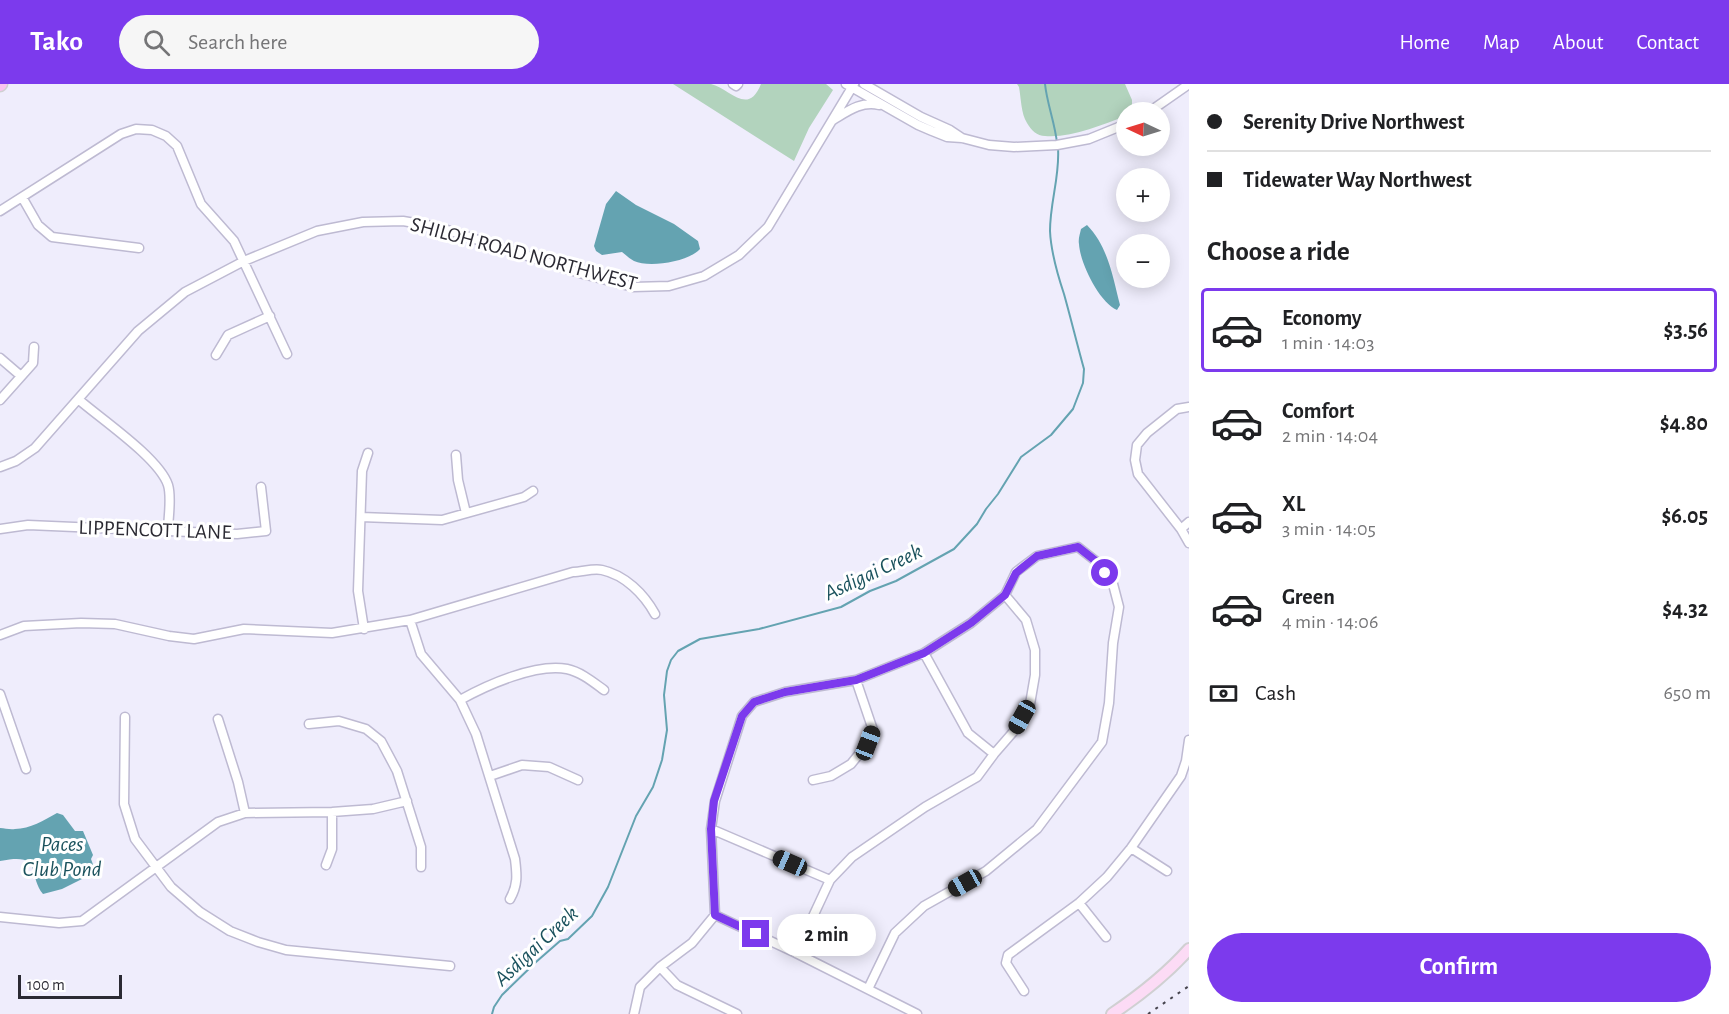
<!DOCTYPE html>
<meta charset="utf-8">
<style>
body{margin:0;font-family:"Alegreya Sans",sans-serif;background:#f6f6f6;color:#202124;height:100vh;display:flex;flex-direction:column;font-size:22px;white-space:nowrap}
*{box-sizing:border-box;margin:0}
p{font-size:20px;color:#757577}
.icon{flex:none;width:33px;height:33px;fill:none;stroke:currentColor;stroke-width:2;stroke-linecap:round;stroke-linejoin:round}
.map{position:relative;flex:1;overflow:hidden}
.drawer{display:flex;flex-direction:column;background:#fff;width:540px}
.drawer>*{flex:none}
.banner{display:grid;align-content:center;height:132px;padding:0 18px;background:#fff}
.needle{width:39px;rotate:274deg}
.fabs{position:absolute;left:1116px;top:18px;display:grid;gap:12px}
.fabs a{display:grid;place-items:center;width:54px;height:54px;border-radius:50%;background:#fff;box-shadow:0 3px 15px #0003;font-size:30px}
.scale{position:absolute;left:18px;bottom:15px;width:104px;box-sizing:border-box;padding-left:6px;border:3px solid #2b2a33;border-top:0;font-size:16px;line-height:21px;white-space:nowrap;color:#2b2a33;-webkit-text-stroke:4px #fff;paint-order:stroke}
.end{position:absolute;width:27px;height:27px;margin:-14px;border:8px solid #7c3aed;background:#fff;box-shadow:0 0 0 3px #fff}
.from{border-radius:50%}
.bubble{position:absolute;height:42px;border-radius:21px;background:#fff;box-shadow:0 3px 15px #0003;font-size:20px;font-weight:600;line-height:42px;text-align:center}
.car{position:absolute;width:18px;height:36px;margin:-18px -9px;border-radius:8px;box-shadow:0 0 4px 2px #0007;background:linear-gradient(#222 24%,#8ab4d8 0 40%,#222 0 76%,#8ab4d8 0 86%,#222 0)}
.banner b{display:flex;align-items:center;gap:21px;height:57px;font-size:22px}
.banner b+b{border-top:2px solid #e0e0e0}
.banner i{width:15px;height:15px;background:#202124}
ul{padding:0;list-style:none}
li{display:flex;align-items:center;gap:18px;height:84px;margin:0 12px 9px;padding:0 6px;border:3px solid transparent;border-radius:6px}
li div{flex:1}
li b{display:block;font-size:22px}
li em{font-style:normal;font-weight:600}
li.active{border-color:#7c3aed}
li>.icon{width:54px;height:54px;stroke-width:1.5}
h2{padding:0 18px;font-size:27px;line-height:72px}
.pay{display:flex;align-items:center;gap:15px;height:66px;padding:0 18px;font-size:22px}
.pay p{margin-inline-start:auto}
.primary-button{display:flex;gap:12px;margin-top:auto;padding:12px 18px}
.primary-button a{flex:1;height:69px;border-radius:36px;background:#7c3aed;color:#fff;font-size:24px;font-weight:600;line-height:69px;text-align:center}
header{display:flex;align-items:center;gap:36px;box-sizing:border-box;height:84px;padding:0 30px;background:#7c3aed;color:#fff}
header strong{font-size:28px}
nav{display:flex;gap:33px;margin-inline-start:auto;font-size:21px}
.search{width:420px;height:54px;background:#f6f6f6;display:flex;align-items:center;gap:15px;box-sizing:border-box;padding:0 21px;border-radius:33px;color:#757577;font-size:22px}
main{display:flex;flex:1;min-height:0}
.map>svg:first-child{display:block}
</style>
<header>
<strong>Tako</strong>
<div class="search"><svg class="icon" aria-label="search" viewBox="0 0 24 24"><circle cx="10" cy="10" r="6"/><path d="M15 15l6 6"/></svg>Search here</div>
<nav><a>Home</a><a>Map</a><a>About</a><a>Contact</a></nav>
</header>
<main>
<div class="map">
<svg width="1189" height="930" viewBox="0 0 1189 930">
<rect width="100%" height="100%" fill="#efedfc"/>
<path fill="#b2d3bd" d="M673 0C685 0 700 0 711 0 729 4 748 33 761 0H826L833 6 809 44 794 77Z
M1017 0H1125L1132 16V25L1126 28V32C1101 41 1072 54 1045 52 1037 52 1031 46 1027 39 1021 30 1021 14 1019 3Z"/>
<path fill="#64a3b1" d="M616 107 636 121 674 140 698 157 700 165C688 178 649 184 634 177 630 175 626 171 622 168L602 171 596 167 594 162 606 120Z
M1087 141C1108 162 1113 194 1120 221L1117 226C1099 218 1080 179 1079 160 1078 155 1080 150 1081 145Z
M57 729 63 731 75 747H83L93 771 91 775 95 786 92 790 62 805 43 810C27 790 44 768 0 777V744C5 744 10 746 15 745 30 745 44 736 57 729Z"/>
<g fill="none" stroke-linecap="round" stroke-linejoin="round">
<path stroke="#64a3b1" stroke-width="2" d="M1045 0C1047 20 1055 39 1057 59
M492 930 494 923 502 911 536 878 560 857 568 855 592 832 608 803 636 732 653 703 662 676 667 646 664 611 667 587 671 576 678 567 700 555 759 545 841 523 870 507 896 497 954 465 977 440 986 425 998 410 1021 373 1051 351 1073 325 1083 299 1084 285C1077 260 1071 235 1064 210 1057 189 1051 169 1050 147 1050 118 1060 92 1058 64"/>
<g stroke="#bebad2" stroke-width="11">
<path id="minor" d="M733 0 736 2 738 0
M846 0 918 41 932 47 947 53 962 54 989 61 1014 63 1057 61 1089 55 1126 40
M864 0 921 33 950 46 962 54
M1149 28 1189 0
M833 36C848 27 861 17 879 21
M22 113 38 141 52 153 139 164
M0 127 121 50 136 45 152 46 166 52 177 62 201 120 234 157 287 270
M216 271 228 251 270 232
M0 274 21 292
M78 315C101 335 159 374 168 401 172 414 168 434 168 447
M0 316 33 279 34 263
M1189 323 1177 325 1147 349 1137 361 1135 376 1138 390 1181 445 1189 459
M456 371 458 396 466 429
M0 383 16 377 35 364 138 247 185 208 244 177 317 147 363 138 403 137 438 143 583 190 633 203 669 202 704 192 739 171 768 143 854 0
M361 433 442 436 524 413 533 407
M0 445 28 441 237 450 266 447 261 403
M1181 445 1189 438
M410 536 421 570 460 616 476 650 515 775C517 791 518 801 510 815
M364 545 358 507 362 387 368 369
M0 551 24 542 81 539 115 540 169 552 194 555 244 545 332 549 410 536 573 488C582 488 593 484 602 486 625 491 644 510 655 530
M924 569 968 649 994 670
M0 610 26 685
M460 616C487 601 536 579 567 585 581 588 593 598 604 606
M125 633 124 720 135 755 171 803 200 828 230 847 258 858 286 866 450 882
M218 635 238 698 245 729
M309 640 339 637 366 645 381 657 397 687 421 763V783
M490 692 522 681 549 683 578 696
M813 696 831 692 851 680 868 659 873 646 856 596
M711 745 830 796
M1131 764 1167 787
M326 781 332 765V728
M1079 819 1106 853
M715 831 796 869 917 930
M0 833 59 839 82 837 218 738 245 729 332 728 373 725 407 717
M796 869 830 796 852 773 925 723 977 693 994 670 1014 647 1030 620 1035 591V566L1026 536 1005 511
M660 883 677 901 737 930
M1024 907 1006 879 1008 871 1079 819 1107 793 1131 764 1181 692 1186 677 1189 656
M634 930 640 903 660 883 692 859 715 831 711 745 715 717 742 632 754 618 785 608 856 596 924 569 971 539 1005 511 1016 488 1037 472 1078 463 1097 478 1113 500 1119 523 1113 559 1109 619 1102 658 1037 745 986 787 924 822 895 849 868 905"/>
</g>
<g stroke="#d0d0d2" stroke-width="14">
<path id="major" d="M1112 930C1140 911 1166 891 1189 865"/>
</g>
<g stroke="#d0d0d2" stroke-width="15">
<path id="highway" d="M0 1 1 0"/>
</g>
<use href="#minor" stroke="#fff" stroke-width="8"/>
<use href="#major" stroke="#fcdbf5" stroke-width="10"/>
<use href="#highway" stroke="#fac3ef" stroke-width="12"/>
<path stroke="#46444e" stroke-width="2" stroke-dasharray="3 6" stroke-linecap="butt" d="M1148 930 1189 902"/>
</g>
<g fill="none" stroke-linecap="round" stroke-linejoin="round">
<path stroke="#7c3aed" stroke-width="8" d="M756 850 715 831 711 745 714 717 742 632 754 618 785 608 856 596 924 569 971 539 1005 511 1016 489 1037 472 1078 463 1097 478 1105 489"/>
</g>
<g text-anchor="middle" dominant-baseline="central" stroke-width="6" stroke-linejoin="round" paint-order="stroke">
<g font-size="21" fill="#2b2a33" stroke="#fff">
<text transform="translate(524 170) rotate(15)">SHILOH ROAD NORTHWEST</text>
<text transform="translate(155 446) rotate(2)">LIPPENCOTT LANE</text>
</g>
<g font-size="22" font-style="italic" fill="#1b525d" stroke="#fff">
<text transform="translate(873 488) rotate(-25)">Asdigai Creek</text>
<text x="62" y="760">Paces<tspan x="62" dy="25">Club Pond</tspan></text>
<text transform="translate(536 862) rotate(-43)">Asdigai Creek</text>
</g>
</g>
</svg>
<div class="fabs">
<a><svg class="needle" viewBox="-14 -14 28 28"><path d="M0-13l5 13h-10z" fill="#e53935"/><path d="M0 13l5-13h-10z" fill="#757577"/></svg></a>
<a>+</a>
<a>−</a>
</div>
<div class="scale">100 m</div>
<i class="end from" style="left:1105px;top:489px"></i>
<i class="end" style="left:756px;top:850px"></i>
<div class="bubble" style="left:777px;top:830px;width:99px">2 min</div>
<i class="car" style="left:1022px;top:633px;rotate:209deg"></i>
<i class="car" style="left:868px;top:659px;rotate:21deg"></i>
<i class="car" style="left:790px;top:779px;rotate:294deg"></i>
<i class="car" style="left:965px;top:799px;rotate:241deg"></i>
</div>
<section class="drawer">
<div class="banner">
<b><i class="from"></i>Serenity Drive Northwest</b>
<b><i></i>Tidewater Way Northwest</b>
</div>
<h2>Choose a ride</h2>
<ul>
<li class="active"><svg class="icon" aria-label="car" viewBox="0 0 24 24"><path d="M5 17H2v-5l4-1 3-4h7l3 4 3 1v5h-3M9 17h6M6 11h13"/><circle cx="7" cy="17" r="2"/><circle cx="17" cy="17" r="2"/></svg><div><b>Economy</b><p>1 min · 14:03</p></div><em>$3.56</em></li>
<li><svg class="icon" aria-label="car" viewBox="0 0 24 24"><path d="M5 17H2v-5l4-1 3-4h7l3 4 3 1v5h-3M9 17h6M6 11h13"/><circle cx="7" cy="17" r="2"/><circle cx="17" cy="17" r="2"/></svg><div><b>Comfort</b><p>2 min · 14:04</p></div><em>$4.80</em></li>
<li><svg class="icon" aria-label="car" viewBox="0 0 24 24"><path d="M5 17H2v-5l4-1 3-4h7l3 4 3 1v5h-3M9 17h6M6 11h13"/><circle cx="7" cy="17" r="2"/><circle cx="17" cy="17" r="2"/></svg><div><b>XL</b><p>3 min · 14:05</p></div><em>$6.05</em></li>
<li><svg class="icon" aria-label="car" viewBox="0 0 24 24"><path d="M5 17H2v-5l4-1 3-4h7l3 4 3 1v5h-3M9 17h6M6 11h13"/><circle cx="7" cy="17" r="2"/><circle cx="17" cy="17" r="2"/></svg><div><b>Green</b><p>4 min · 14:06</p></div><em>$4.32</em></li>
</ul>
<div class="pay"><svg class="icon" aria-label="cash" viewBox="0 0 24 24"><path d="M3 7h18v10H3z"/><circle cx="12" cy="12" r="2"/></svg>Cash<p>650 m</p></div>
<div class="primary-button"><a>Confirm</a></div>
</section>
</main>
